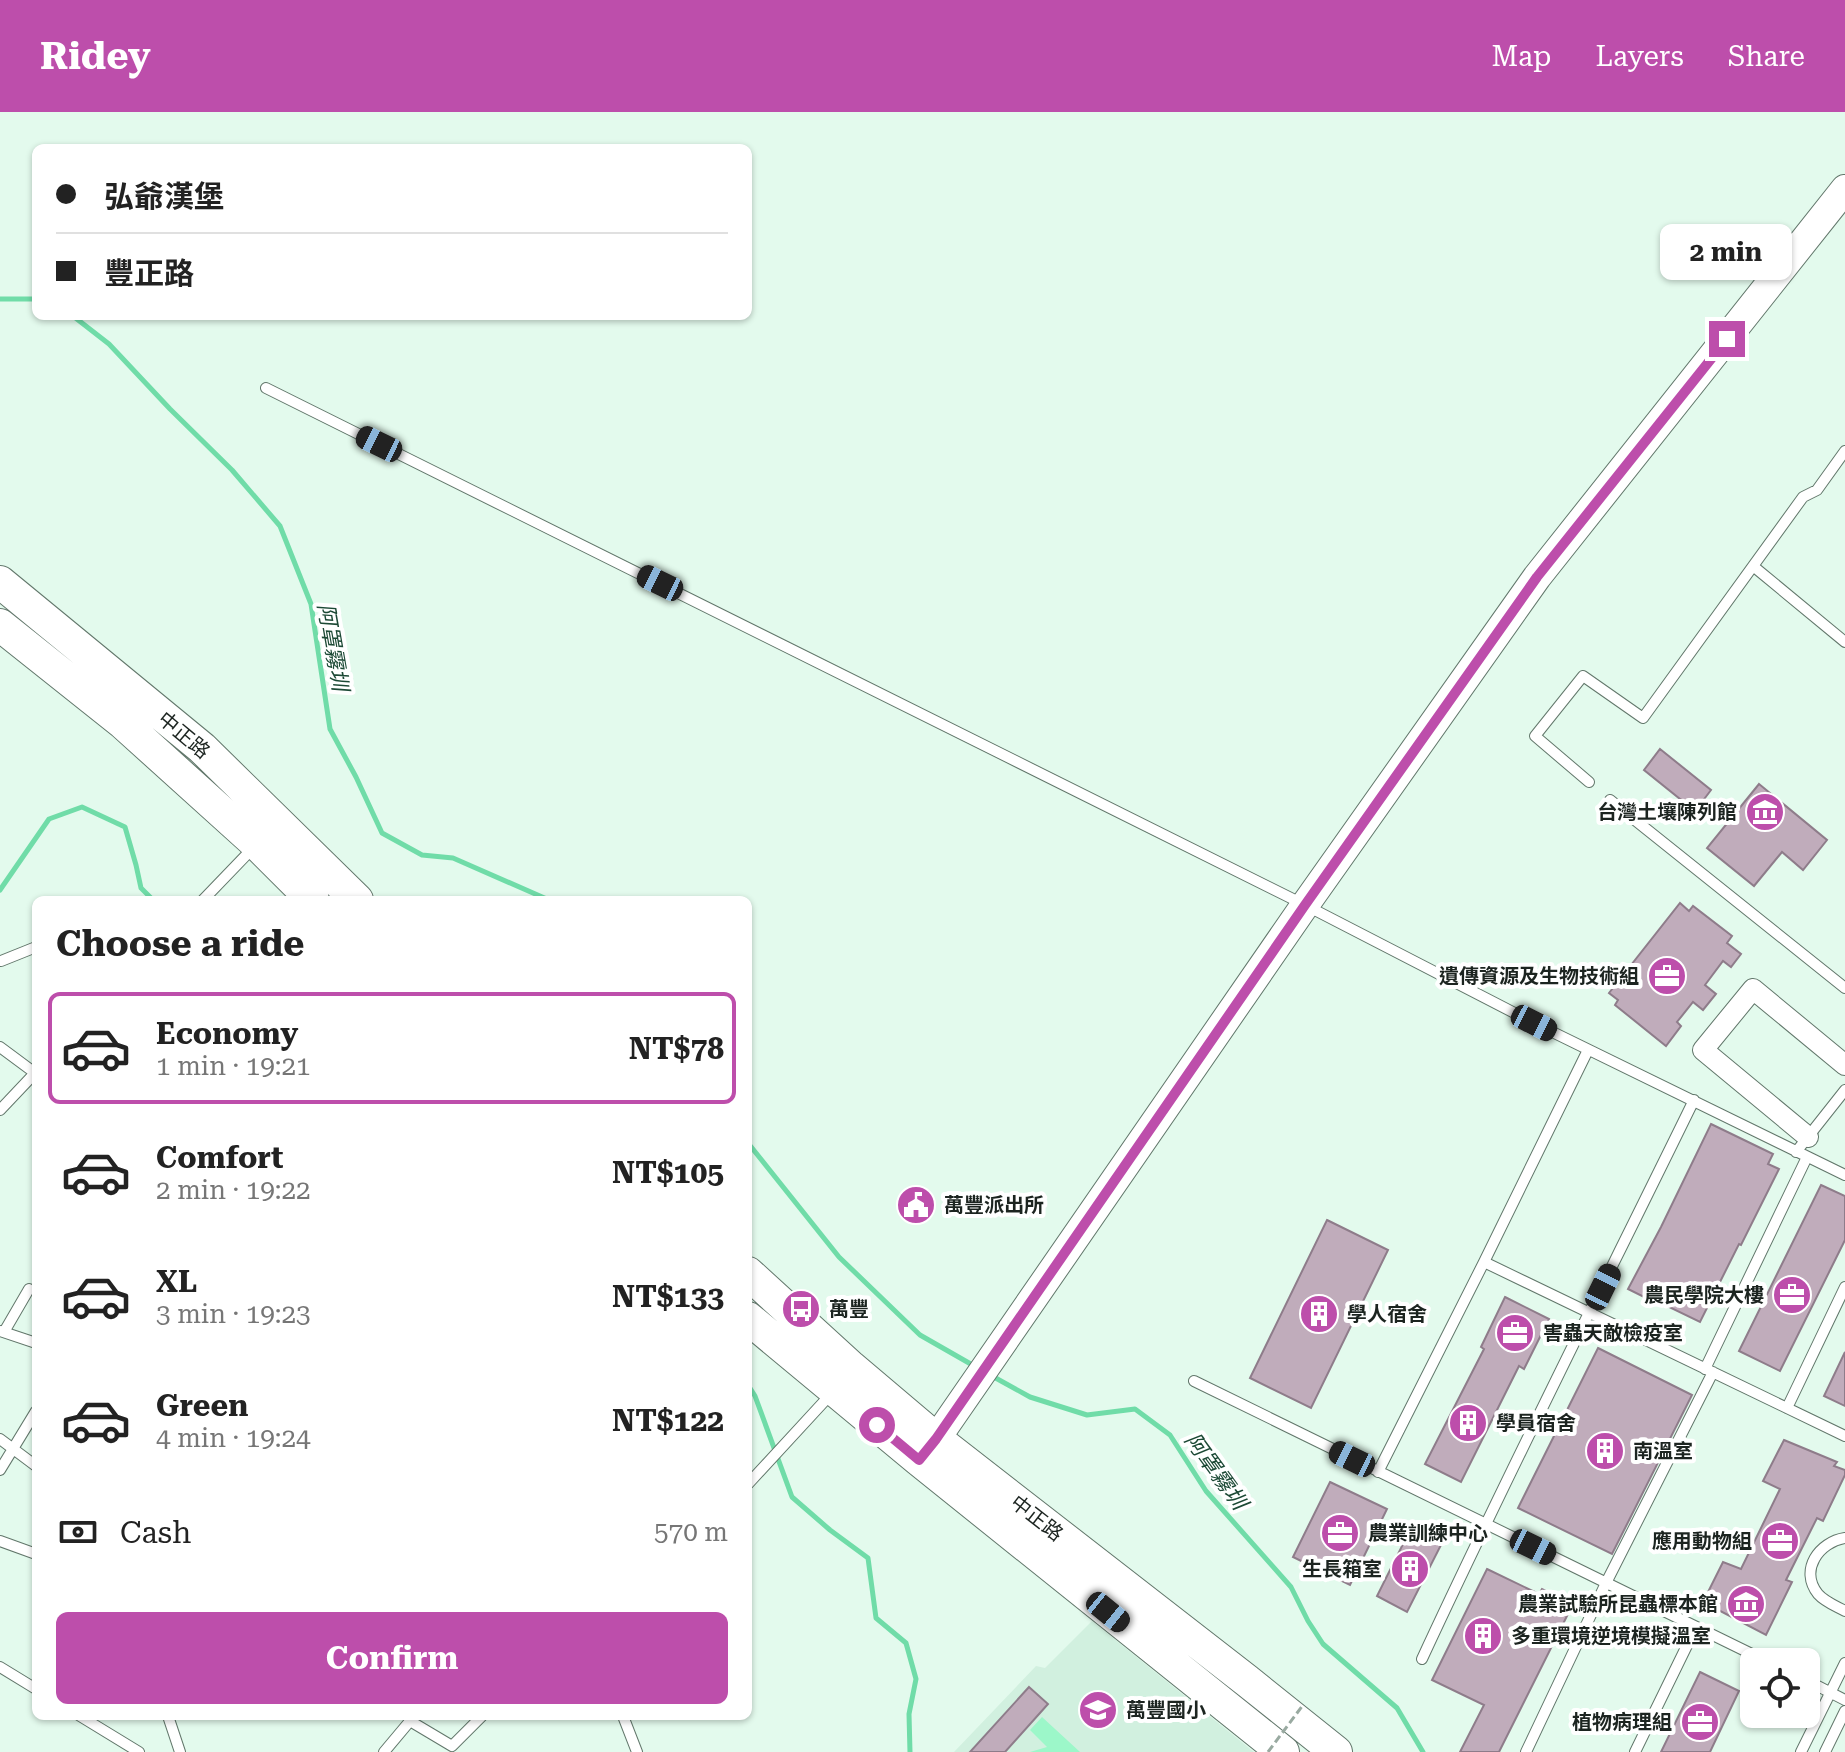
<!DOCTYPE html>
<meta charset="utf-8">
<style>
body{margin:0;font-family:"Roboto Serif","Noto Sans TC",serif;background:#f6f6f6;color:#222;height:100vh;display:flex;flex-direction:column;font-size:30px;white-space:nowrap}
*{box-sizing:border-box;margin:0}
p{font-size:26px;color:#767676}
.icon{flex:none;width:44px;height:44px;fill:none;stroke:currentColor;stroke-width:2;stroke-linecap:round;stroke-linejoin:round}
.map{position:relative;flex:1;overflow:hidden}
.drawer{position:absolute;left:32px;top:784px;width:720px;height:824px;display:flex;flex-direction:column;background:#fff;border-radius:12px;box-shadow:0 2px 6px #0004}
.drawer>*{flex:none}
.top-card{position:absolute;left:32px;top:32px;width:720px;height:176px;border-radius:12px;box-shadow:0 2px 6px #0004;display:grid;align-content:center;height:176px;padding:0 24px;background:#fff}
.buttons{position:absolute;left:1740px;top:1536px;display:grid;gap:16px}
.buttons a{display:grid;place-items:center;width:80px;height:80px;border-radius:12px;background:#fff;box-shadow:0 2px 6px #0004;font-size:40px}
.end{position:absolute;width:36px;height:36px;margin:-18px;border:10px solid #bd4eab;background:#fff;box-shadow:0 0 0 4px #fff}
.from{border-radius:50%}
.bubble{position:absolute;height:56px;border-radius:12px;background:#fff;box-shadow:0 2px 6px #0004;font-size:26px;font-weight:700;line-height:56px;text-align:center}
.car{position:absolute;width:24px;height:48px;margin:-24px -12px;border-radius:10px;box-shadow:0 0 6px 2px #0007;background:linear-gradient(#222 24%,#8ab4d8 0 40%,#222 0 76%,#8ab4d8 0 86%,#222 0)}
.top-card b{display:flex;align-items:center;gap:28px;height:76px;font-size:30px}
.top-card b+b{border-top:2px solid #e0e0e0}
.top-card i{width:20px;height:20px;background:#222}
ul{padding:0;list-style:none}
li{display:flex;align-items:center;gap:24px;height:112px;margin:0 16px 12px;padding:0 8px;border:4px solid transparent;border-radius:12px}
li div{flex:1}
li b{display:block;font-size:30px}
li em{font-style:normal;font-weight:700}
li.active{border-color:#bd4eab}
li>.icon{width:72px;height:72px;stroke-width:1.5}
h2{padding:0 24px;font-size:36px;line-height:96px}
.pay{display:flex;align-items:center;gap:20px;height:88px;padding:0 24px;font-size:30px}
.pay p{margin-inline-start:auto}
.action{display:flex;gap:16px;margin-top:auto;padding:16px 24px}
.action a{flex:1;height:92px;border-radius:12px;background:#bd4eab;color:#fff;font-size:32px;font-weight:700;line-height:92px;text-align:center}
header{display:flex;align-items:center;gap:48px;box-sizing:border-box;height:112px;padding:0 40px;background:#bd4eab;color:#fff}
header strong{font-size:38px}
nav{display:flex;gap:44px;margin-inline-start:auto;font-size:28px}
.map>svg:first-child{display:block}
</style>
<header>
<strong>Ridey</strong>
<nav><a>Map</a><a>Layers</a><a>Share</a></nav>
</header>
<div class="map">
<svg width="1845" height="1640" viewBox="0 0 1845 1640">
<rect width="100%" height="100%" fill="#e3faed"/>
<path fill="#d1f0df" d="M1092 1509 1254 1640H954L1036 1554 1045 1556Z"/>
<path fill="#9cf7c9" d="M1042 1605 1080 1640H1030L1047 1635 1030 1618Z"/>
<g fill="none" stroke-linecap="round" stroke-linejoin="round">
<path stroke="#70dca8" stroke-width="5" d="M0 187H36
M73 204 109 232 170 297 232 358 280 414 311 492 330 617 356 665 382 721 422 743 453 746 549 788
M0 778 49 707 82 695 125 715 136 753 141 776 153 788
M748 1031 839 1145 920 1223 976 1255
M992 1264 1030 1285 1087 1303 1135 1297 1170 1323 1206 1379 1291 1475 1308 1509 1323 1532 1397 1596 1423 1640
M748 1273 755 1284 792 1385 830 1418 868 1446 876 1506 906 1531 916 1567 909 1602 910 1640"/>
</g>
<path fill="#c0acbb" stroke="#8e7c8a" stroke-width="2" d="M1660 637 1711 678 1695 699 1644 658Z
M1759 672 1827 728 1803 758 1782 740 1754 774 1707 736Z
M1680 791 1689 799 1693 794 1732 824 1727 831 1741 842 1731 855 1723 849 1705 873 1716 882 1703 898 1693 890 1677 910 1681 914 1666 934 1615 893 1618 888 1609 881Z
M1711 1012 1773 1042 1768 1052 1779 1057 1741 1133 1739 1132 1700 1210 1659 1190 1658 1192 1628 1177 1661 1115Z
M1821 1073 1845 1084V1128L1780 1259 1739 1239Z
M1327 1108 1388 1138 1311 1296 1250 1266Z
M1505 1185 1549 1207 1524 1257 1519 1254 1461 1370 1425 1352 1484 1237 1481 1235Z
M1598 1236 1692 1283 1612 1442 1518 1396Z
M1845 1240V1294L1824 1284Z
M1784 1328 1837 1350 1834 1354 1845 1358V1363L1823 1409 1817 1406 1786 1468 1792 1470 1766 1523 1703 1490 1723 1450 1741 1457 1780 1377 1763 1369Z
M1330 1370 1387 1397 1350 1473 1293 1445Z
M1412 1414 1443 1429 1407 1500 1377 1484Z
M1487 1457 1539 1482 1542 1477 1573 1492 1499 1640H1460L1484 1593 1432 1568Z
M1700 1560 1739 1579 1710 1640H1661Z
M1029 1575 1048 1592 1005 1640H970Z"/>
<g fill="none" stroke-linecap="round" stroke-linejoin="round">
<g stroke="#62776b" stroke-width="12">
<path id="lane" d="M266 276 1305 793 1534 911 1845 1063
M1753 454 1845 530
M1589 670 1535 624 1583 564 1643 606 1803 385 1817 378 1845 339
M1610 688 1845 876
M203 788 254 735
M1 849 36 835
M0 935 35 961
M0 998 36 960
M1796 1040 1845 978
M1484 1150 1845 1324
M0 1219 36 1231
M4 1220 29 1177
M1705 1257 1807 1045
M1194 1269 1768 1550
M1787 1296 1845 1175
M0 1327 36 1354
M0 1358 36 1299
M1378 1360 1484 1150 1588 938
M748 1372 831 1282
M1845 1426C1819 1430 1799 1458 1818 1482 1825 1490 1836 1494 1845 1499
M0 1429 36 1442
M1422 1547C1509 1359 1603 1174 1694 988
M0 1555 36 1577
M1806 1568 1845 1588
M80 1604 139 1640
M168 1604 180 1640
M623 1604 637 1640
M384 1640 410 1609 452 1634 482 1604
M1526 1640 1606 1471 1713 1260
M1635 1640 1696 1515
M1801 1640 1845 1551
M1825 1640 1845 1599"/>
</g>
<g stroke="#62776b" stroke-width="22">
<path id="street" d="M1808 1025 1703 938 1753 877 1845 953"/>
</g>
<g stroke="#62776b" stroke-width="30">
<path id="secondary" d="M923 1343 936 1327 1305 793 1537 465 1845 77"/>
</g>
<g stroke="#62776b" stroke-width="34">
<path id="primary" d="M0 470 202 636 357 788
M0 513 123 611 257 732 313 788
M748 1161 851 1255 936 1327 1246 1568 1336 1640
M748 1206 919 1348 1283 1640"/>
</g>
<use href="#lane" stroke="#fff" stroke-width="10"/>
<use href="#street" stroke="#fff" stroke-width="20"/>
<use href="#secondary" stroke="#fff" stroke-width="28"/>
<use href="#primary" stroke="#fff" stroke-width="32"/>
<path stroke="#99aaa1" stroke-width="3" stroke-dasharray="8 4" stroke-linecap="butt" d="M1268 1640 1303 1593"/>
</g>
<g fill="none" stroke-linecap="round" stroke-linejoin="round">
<path stroke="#bd4eab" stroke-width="10" d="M877 1313 919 1348 936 1327 1305 793 1537 465 1727 227"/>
</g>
<defs>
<g id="museum-disc" transform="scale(2)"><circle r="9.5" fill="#bd4eab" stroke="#fff"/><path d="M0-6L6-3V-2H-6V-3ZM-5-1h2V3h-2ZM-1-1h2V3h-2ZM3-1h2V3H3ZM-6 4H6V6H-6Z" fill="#fff"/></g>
<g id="office-disc" transform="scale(2)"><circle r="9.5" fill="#bd4eab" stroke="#fff"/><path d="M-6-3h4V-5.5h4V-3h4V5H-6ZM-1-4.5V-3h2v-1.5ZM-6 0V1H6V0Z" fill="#fff"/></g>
<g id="civic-disc" transform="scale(2)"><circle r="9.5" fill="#bd4eab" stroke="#fff"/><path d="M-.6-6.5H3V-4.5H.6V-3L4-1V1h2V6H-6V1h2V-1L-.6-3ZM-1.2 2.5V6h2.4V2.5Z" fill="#fff"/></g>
<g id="bus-disc" transform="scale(2)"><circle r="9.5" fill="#bd4eab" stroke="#fff"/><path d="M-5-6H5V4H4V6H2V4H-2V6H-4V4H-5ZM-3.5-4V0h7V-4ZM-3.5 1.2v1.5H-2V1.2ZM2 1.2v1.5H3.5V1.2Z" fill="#fff"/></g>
<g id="building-disc" transform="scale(2)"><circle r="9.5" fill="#bd4eab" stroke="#fff"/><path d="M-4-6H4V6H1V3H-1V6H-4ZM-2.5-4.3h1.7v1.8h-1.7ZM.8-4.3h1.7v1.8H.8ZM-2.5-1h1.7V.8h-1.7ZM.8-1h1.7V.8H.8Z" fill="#fff"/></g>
<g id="school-disc" transform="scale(2)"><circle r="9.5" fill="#bd4eab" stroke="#fff"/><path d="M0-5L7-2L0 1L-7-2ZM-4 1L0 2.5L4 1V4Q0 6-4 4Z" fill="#fff"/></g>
</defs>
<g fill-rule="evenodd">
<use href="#museum-disc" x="1765" y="700"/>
<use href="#office-disc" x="1667" y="864"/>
<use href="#civic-disc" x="916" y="1093"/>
<use href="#office-disc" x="1792" y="1183"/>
<use href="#bus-disc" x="801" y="1197"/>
<use href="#building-disc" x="1319" y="1202"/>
<use href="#office-disc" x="1515" y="1221"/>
<use href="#building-disc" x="1468" y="1311"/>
<use href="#building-disc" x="1605" y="1339"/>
<use href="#office-disc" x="1340" y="1421"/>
<use href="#office-disc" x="1780" y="1429"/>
<use href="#building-disc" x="1410" y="1457"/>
<use href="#museum-disc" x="1746" y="1492"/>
<use href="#building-disc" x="1483" y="1524"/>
<use href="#school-disc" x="1098" y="1598"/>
<use href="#office-disc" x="1700" y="1610"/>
</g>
<g text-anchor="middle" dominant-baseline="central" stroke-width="8" stroke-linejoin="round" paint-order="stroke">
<g font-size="20" fill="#1c2420" stroke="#fff">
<text transform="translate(184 623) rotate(40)">中正路</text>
<text transform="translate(1037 1406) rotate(38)">中正路</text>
</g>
<g font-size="20" font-weight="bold" fill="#1c2420" stroke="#fff" text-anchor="start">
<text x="1737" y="700" text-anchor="end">台灣土壤陳列館</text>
<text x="1639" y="864" text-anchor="end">遺傳資源及生物技術組</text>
<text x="944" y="1093">萬豐派出所</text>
<text x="1764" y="1183" text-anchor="end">農民學院大樓</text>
<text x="829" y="1197">萬豐</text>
<text x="1347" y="1202">學人宿舍</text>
<text x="1543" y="1221">害蟲天敵檢疫室</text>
<text x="1496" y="1311">學員宿舍</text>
<text x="1633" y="1339">南溫室</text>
<text x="1368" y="1421">農業訓練中心</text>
<text x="1752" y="1429" text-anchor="end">應用動物組</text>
<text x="1382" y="1457" text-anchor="end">生長箱室</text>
<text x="1718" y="1492" text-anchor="end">農業試驗所昆蟲標本館</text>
<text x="1511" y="1524">多重環境逆境模擬溫室</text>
<text x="1126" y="1598">萬豐國小</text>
<text x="1672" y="1610" text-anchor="end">植物病理組</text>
</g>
<g font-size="22" font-style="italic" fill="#1c4935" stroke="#fff">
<text transform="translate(333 535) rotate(80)">阿罩霧圳</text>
<text transform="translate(1216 1359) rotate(54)">阿罩霧圳</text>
</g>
</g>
</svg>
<div class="buttons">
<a><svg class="icon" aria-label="locate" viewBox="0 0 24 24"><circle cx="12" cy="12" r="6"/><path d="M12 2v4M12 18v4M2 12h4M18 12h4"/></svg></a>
</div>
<i class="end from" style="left:877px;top:1313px"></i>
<i class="end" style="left:1727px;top:227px"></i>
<div class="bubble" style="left:1660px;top:112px;width:132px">2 min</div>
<i class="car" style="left:379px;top:332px;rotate:296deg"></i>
<i class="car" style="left:660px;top:471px;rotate:296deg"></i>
<i class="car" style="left:1534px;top:911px;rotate:117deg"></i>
<i class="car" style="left:1603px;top:1175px;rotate:26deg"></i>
<i class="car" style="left:1352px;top:1347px;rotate:296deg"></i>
<i class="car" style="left:1533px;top:1435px;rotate:116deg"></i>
<i class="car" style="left:1108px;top:1500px;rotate:129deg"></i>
<div class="top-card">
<b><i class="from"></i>弘爺漢堡</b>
<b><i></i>豐正路</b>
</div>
<section class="drawer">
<h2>Choose a ride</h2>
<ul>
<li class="active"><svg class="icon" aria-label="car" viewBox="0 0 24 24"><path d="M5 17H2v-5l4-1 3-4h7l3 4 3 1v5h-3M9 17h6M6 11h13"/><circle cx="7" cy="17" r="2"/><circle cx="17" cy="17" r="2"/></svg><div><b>Economy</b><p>1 min · 19:21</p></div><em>NT$78</em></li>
<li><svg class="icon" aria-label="car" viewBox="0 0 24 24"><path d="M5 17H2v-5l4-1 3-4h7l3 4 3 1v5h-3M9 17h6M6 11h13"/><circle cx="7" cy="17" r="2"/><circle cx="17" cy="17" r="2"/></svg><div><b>Comfort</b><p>2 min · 19:22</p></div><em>NT$105</em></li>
<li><svg class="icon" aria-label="car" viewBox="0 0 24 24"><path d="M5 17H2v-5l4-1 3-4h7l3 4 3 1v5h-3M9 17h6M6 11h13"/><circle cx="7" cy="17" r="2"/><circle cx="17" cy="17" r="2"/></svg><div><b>XL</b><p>3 min · 19:23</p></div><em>NT$133</em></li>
<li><svg class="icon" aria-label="car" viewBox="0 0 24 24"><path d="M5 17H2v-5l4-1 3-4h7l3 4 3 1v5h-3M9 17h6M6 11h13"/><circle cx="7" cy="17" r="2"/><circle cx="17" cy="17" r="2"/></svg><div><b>Green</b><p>4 min · 19:24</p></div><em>NT$122</em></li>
</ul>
<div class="pay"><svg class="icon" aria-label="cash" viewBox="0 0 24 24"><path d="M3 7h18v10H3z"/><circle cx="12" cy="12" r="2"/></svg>Cash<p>570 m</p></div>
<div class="action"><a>Confirm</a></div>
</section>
</div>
